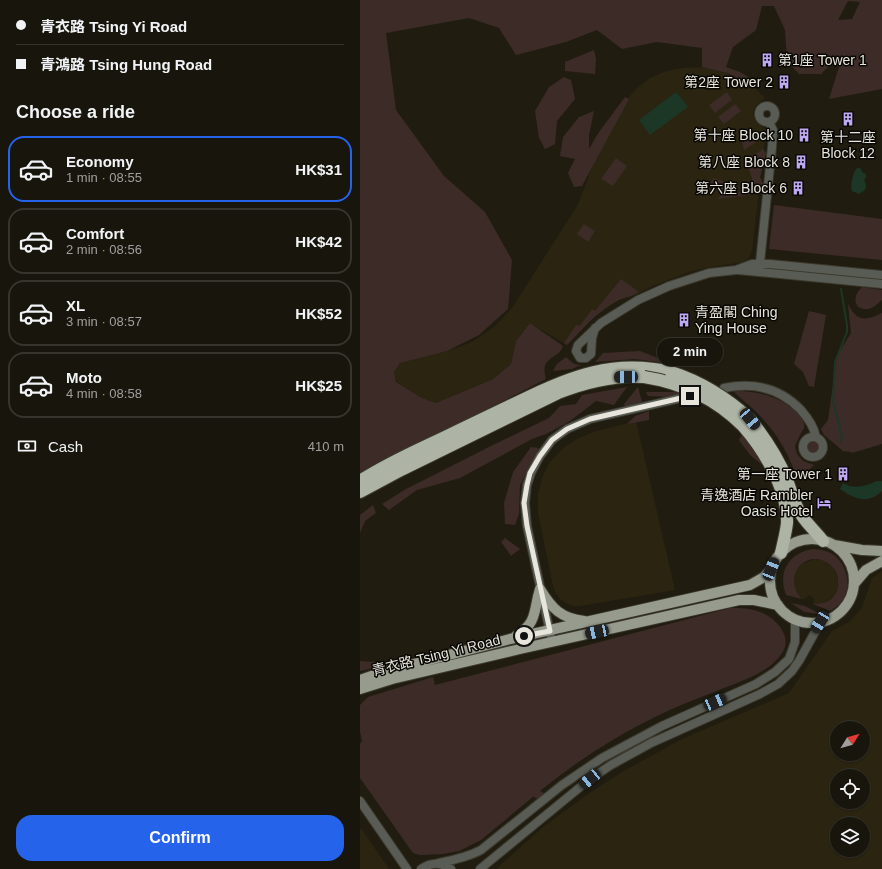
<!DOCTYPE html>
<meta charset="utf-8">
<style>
body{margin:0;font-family:Arial,"Noto Sans TC",sans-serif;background:#211f15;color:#f1f3f6;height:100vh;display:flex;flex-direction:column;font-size:15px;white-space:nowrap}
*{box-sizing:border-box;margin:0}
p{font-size:13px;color:#9f9f9d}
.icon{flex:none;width:22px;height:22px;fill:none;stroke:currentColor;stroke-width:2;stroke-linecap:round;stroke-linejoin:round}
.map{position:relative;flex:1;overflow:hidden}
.side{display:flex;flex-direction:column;background:#18160c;width:360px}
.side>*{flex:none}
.top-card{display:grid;align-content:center;height:88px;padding:0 16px;background:#18160c}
.needle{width:26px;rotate:53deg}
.buttons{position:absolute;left:470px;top:721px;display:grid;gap:8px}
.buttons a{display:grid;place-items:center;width:40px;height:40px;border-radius:50%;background:#18160c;box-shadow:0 1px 3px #0004,0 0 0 1px #36352d;font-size:20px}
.end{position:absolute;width:18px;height:18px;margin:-9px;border:5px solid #e7e5dc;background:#111;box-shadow:0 0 0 2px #111}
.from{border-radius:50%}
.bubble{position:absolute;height:28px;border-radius:14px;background:#18160c;box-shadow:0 1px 3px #0004,0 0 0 1px #36352d;font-size:13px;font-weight:600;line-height:28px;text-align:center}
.car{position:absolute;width:12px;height:24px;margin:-12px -6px;border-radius:5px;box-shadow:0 0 3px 1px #0007;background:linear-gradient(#222 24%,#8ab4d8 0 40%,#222 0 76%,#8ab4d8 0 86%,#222 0)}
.top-card b{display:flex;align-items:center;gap:14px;height:38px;font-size:15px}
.top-card b+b{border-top:1px solid #36352d}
.top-card i{width:10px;height:10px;background:#f1f3f6}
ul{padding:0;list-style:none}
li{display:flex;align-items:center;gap:12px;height:66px;margin:0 8px 6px;padding:0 8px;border:2px solid #36352d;border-radius:16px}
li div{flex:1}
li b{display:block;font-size:15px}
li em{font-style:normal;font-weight:600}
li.selected{border-color:#2563eb}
li>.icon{width:36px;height:36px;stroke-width:1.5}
h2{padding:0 16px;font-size:18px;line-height:48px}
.pay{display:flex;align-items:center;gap:10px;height:44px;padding:0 16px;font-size:15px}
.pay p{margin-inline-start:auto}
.cta{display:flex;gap:8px;margin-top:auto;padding:8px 16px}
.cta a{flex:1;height:46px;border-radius:16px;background:#2563eb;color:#fff;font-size:16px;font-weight:600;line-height:46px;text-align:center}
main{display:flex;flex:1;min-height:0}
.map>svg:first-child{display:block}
</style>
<main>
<section class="side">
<div class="top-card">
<b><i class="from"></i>青衣路 Tsing Yi Road</b>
<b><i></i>青鴻路 Tsing Hung Road</b>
</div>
<h2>Choose a ride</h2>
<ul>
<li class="selected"><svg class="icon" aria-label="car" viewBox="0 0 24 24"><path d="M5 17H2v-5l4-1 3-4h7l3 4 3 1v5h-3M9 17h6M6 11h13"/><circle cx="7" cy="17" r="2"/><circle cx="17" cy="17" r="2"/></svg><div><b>Economy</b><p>1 min · 08:55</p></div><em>HK$31</em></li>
<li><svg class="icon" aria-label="car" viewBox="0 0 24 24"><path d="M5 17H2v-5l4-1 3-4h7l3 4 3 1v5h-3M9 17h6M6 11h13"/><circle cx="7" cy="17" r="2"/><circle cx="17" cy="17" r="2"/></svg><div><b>Comfort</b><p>2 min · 08:56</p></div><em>HK$42</em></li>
<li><svg class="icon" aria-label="car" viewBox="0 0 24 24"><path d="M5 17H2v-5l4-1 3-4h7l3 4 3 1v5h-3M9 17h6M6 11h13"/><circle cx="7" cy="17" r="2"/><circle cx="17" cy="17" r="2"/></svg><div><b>XL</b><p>3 min · 08:57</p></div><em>HK$52</em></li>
<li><svg class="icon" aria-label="car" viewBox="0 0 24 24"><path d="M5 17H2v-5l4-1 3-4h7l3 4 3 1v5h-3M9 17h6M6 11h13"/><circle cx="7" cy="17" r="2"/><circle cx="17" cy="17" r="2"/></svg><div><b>Moto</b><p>4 min · 08:58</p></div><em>HK$25</em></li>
</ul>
<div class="pay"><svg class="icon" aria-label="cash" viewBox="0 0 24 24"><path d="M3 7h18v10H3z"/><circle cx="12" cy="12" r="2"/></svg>Cash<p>410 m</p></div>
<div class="cta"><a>Confirm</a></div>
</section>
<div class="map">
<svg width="522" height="869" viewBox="0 0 522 869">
<rect width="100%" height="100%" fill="#201d10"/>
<path fill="#2a2411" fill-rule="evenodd" d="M342 67 360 70 376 76 392 86 405 98 396 105 393 112 395 120 406 130 392 251 389 258 383 262 357 266 332 271 290 287 274 296 259 300 235 316 207 345 170 323 156 341 151 364 133 379 76 403 62 398 39 384 35 378 34 372 40 363 96 348 112 342 134 327 152 308 217 206 226 184 236 154 265 102 276 89 290 78 306 71 324 68Z
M276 421 315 590 220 606H213L206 603 200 599 196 593 193 586 178 513V495L182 478 190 462 202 449 217 439 233 432Z
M455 559 462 560 473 568 477 575 478 582V590L474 596 468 601 461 604H453L454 599 450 595 445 599H442L435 591 433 583 434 576 437 569 442 564Z
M522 571V869H136L182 828 228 794 264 771 320 740 429 693 472 631 489 622 502 608 512 578ZM477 728H503V754H477ZM477 776H503V802H477ZM477 824H503V850H477Z
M0 827 27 866 29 869H0Z"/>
<path fill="#3d2b28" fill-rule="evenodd" d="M0 0H522V89L469 99 479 67 471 64 461 74H439L427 61 425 30 414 6H402L396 30 373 47 366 67 380 72 393 80 392 86 368 73 342 67V48L297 42 262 49 237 30 206 42 156 55 139 28 109 18 26 33 36 110 84 176 125 212 152 260 148 309 119 335 87 351 40 363 34 372 36 382 62 398 76 403 133 379 151 364 156 341 170 323 203 346C199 360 179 355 186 379L0 475ZM488 1 500 2 492 19 478 20Z
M234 50 236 59 235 74 205 71V62Z
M204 77 211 80 215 99 197 121 195 144 185 149 179 138 175 111 189 87Z
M367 92 372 100 355 113 349 105Z
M265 97 269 99 222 186 214 187 208 173 215 159 200 156 203 137 219 117 234 111 229 135V149L239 132Z
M375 104 381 111 364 124 358 117Z
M402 132 404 137 384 150 382 143 390 137Z
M403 149 406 153 400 177 404 186 396 194 358 199 361 194 349 184 354 178 363 181 376 193C398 185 394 179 384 161Z
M256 158 267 166 253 186 241 179Z
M414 205 522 219V260L409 249Z
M224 224 235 231 228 242 217 234Z
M261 279 279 292C273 296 265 297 259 300 238 310 223 329 207 345L204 343 216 325 220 326 232 309 235 311Z
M502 287 522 290V300C513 308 509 312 498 307 493 299 496 293 502 287Z
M488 304C497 322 506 321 522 313V444L492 453 491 452 483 451 464 435 461 429 468 420 477 356 491 333Z
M449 311 466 315 454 387 449 386 443 372 434 364Z
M280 351 313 364 275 359 235 362 243 353Z
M206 357 214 364 221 365 212 369 193 371 197 364Z
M267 387 254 405 236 401 210 421 186 434 172 439 100 478 57 490 29 510 22 504 46 489 127 448 189 418 200 406 216 404 222 395Z
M278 387 282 402 265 407 264 404Z
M372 390C395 392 416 394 434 410 440 416 445 420 444 428L439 437 435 446 437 454 443 461 454 465 438 480C430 457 419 436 402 418 393 408 382 400 372 390Z
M286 392H315L322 394 312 397 288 396Z
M289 411V420L267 424 275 416Z
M384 431 405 467 390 455 379 440Z
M446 447a7 7 0 1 1 14 0a7 7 0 1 1-14 0Z
M171 447 179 448 160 485 159 514 155 525 145 524 144 503 153 472Z
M13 505 16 513 5 521 0 533V515Z
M145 538 160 549 151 556 141 542Z
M454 549C461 550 470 551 475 556 486 565 491 583 485 596 482 603 476 607 470 611L453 604C463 604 471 602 476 593 479 588 478 583 478 578 477 572 474 569 470 565 448 546 420 576 442 599L426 595C417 571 430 552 454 549Z
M431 603 445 606 460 614 444 612Z
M370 608C380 608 390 608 400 612 417 618 435 639 420 656 405 675 378 682 357 691 336 699 315 707 295 717 254 737 216 762 180 791L184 793 178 799 174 797V796L121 840 99 851 83 854 60 855 53 853 0 778V744L2 741 0 732V705L8 697 73 677 75 685Z
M0 661 15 662 19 667 0 671Z"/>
<path fill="#1c3726" d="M316 92 328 107 290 135 279 120Z
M497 168H500L503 173 506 174V178L504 179 506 185 505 190 499 194 492 191C490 186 493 172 497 168Z
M517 481H522V491C508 505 494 499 480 489L483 483C494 490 506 486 517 481Z"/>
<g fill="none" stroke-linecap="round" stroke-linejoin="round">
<path stroke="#1c3726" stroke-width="2" d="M481 289 487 325V332L475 362 473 401 482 436 481 442"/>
<g stroke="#3c392d" stroke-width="10">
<path id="minor" d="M399 114a8 8 0 1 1 16 0a8 8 0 1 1-16 0Z
M378 270 522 284
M399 272 412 147 413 130 409 122
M235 328 232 338 231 354 226 358H220L216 351 218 345 241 323 278 300 309 286 349 273 376 270 392 264H410L522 275
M364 388C393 382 420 388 441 410 448 418 454 427 456 437
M443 447a10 10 0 1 1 20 0a10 10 0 1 1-20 0Z
M192 642 167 526 165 503 167 485 171 473 180 456 192 440 207 429 230 419 330 396
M0 801 47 869
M79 863C94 860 108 857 121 850L202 785 242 758 302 726 396 684 415 672 429 659 435 642V620
M61 869C71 862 81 862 91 869
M120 869 230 779 251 765 291 743 400 694 418 684 432 671 439 661 460 623"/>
</g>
<g stroke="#3c392d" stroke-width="12">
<path id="major" d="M410 581a42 42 0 1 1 84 0a42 42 0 1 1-84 0Z
M474 545 502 550 522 551
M494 584 506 570 522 561
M180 589C192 609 201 618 224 621
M156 636C178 622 173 612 180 589
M0 680 23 672 150 639 390 585 404 577 411 569
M0 689 32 679 160 649 379 600H394L418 605"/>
</g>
<g stroke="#3c392d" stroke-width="14">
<path id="highway" d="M390 419C405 438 418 457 427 480 431 490 433 500 438 509 444 522 455 530 463 541
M383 426C404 450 428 490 427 523 426 533 423 543 421 553
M0 481C30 461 65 447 97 431 118 421 139 411 160 401 210 376 254 359 311 372
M0 492 41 470 198 393C226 382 254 375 284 377"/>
</g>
<use href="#minor" stroke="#595c55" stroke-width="8"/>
<use href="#major" stroke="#969b8e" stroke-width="10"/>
<use href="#highway" stroke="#aeb4a5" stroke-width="12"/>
<g stroke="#3c392d" stroke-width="14" stroke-linecap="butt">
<path id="highway-bridge" d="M311 372C342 382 366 397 390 419
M284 377C323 383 355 398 383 426"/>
</g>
<use href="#highway-bridge" stroke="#aeb4a5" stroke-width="12"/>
</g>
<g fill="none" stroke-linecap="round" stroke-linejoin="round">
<path stroke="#e7e5dc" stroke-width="5" d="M164 636 190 631 167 526 164 503 167 485 170 473 180 456 192 440 207 429 230 419 330 396"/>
</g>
<defs>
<g id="building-bare" transform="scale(1.08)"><path d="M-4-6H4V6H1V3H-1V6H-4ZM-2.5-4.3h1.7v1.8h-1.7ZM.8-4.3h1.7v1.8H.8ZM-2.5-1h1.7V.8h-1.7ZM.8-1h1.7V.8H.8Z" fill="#bfa8f4" stroke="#080703" stroke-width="2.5" paint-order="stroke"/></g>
<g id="hotel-bare" transform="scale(1.08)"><path d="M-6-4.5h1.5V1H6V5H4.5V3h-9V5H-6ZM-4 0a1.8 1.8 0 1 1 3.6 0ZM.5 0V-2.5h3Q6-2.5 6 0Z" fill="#bfa8f4" stroke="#080703" stroke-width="2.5" paint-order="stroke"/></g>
</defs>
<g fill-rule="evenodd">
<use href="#building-bare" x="407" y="60"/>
<use href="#building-bare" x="424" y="82"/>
<use href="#building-bare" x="488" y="119"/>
<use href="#building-bare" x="444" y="135"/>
<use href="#building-bare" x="441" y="162"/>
<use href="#building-bare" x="438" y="188"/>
<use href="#building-bare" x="324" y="320"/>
<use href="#building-bare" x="483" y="474"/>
<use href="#hotel-bare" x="464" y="503"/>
</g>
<g text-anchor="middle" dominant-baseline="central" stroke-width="3" stroke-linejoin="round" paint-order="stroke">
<g font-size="14" fill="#e7e5dc" stroke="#080703" text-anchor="end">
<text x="418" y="60" text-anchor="start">第1座 Tower 1</text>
<text x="413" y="82">第2座 Tower 2</text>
<text x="433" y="135">第十座 Block 10</text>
<text x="488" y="137" text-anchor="middle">第十二座<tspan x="488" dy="16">Block 12</tspan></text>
<text x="430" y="162">第八座 Block 8</text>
<text x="427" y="188">第六座 Block 6</text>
<text x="335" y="312" text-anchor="start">青盈閣 Ching<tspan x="335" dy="16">Ying House</tspan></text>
<text x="472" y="474">第一座 Tower 1</text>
<text x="453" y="495">青逸酒店 Rambler<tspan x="453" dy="16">Oasis Hotel</tspan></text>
</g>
<g font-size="14" fill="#e7e5dc" stroke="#080703">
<text transform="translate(76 655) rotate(-14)">青衣路 Tsing Yi Road</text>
</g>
</g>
</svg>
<div class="buttons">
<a><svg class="needle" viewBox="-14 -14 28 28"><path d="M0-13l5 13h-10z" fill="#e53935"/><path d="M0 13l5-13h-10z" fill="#9f9f9d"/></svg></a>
<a><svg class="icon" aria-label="locate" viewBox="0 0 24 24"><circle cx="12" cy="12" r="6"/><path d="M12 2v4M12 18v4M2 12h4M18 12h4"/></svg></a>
<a><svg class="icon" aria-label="layers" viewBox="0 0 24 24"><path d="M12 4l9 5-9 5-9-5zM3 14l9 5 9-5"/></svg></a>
</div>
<i class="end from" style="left:164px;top:636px"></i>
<i class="end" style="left:330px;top:396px"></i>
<div class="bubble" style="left:297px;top:338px;width:66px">2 min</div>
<i class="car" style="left:266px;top:377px;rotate:269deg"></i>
<i class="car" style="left:390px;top:419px;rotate:140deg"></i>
<i class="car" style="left:411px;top:569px;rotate:22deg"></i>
<i class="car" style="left:460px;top:622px;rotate:211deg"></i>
<i class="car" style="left:237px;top:632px;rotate:258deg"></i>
<i class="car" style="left:355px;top:702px;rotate:67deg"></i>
<i class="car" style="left:230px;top:779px;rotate:231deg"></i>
</div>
</main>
